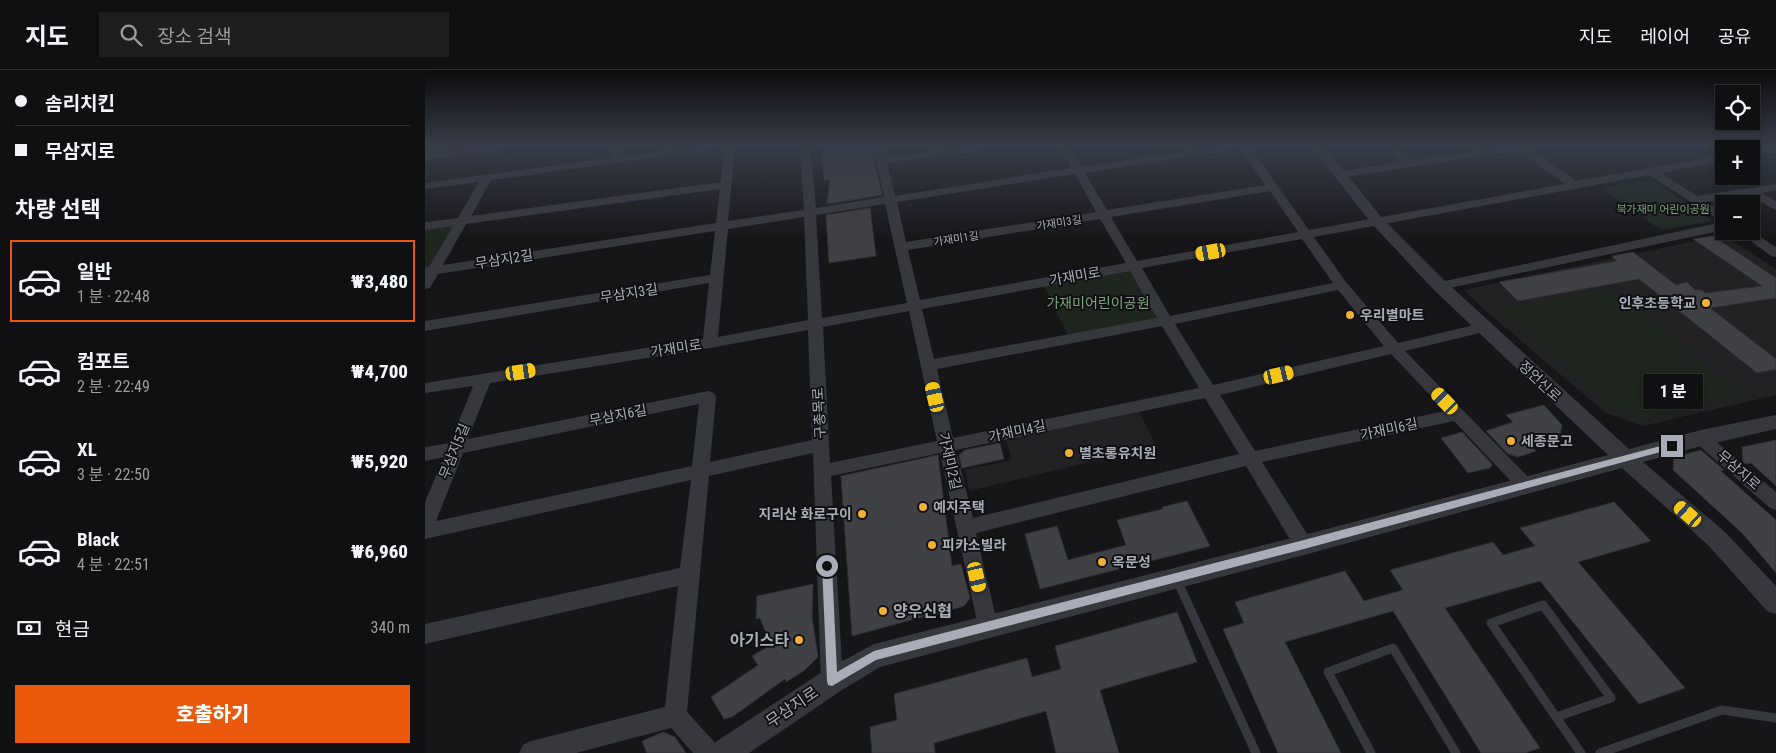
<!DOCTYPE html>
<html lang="ko">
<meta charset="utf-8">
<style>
body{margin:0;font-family:"Roboto Condensed","Noto Sans KR",sans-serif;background:#1e1e20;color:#f1f3f6;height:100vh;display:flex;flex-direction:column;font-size:19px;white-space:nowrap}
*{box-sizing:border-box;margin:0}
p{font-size:16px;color:#9c9d9f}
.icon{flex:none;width:28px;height:28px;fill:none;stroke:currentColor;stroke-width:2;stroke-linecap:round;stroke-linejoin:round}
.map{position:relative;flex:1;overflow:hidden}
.panel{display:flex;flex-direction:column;background:#101012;width:425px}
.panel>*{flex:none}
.banner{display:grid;align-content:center;height:110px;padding:0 15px;background:#101012}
.buttons{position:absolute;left:1290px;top:15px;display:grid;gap:10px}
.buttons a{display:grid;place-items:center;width:45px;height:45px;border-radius:0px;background:#101012;box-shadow:0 2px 8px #0003,0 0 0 1px #303032;font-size:25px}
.end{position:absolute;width:22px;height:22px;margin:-11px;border:6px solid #a8adb8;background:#111;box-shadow:0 0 0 2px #111}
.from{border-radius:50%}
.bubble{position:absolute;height:35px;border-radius:0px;background:#101012;box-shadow:0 2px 8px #0003,0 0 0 1px #303032;font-size:16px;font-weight:800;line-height:35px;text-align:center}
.car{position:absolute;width:15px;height:30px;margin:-15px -8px;border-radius:6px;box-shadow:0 0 4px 1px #0007;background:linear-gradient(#f5c518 24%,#345 0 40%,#f5c518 0 76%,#345 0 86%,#f5c518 0)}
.banner b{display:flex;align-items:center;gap:18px;height:48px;font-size:19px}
.banner b+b{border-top:1px solid #303032}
.banner i{width:12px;height:12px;background:#f1f3f6}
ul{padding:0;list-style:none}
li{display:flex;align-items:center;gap:15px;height:82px;margin:0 10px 8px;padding:0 5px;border:2px solid transparent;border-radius:0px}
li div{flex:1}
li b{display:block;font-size:19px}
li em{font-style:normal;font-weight:800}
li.current{border-color:#ea580c}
li>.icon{width:45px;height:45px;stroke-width:1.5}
h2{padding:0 15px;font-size:22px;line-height:60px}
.pay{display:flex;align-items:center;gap:12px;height:55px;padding:0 15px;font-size:19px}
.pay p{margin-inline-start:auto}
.action{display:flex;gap:10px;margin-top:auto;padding:10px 15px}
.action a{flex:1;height:58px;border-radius:0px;background:#ea580c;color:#fff;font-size:20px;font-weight:800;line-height:58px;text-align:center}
header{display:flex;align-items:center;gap:30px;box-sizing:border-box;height:70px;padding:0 25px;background:#101012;border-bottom:1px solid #303032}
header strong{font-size:24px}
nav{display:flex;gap:28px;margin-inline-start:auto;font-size:18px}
.search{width:350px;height:45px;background:#1e1e20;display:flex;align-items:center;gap:12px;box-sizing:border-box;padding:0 18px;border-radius:0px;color:#9c9d9f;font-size:19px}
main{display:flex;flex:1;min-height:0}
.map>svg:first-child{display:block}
</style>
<header>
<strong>지도</strong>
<div class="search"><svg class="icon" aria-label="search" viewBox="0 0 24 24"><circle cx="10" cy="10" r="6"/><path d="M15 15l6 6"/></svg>장소 검색</div>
<nav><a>지도</a><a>레이어</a><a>공유</a></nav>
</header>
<main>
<section class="panel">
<div class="banner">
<b><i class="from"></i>솜리치킨</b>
<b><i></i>무삼지로</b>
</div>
<h2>차량 선택</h2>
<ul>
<li class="current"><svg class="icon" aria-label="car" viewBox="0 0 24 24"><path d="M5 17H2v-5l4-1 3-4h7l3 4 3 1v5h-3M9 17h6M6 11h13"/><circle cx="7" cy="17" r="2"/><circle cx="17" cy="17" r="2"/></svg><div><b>일반</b><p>1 분 · 22:48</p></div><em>₩3,480</em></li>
<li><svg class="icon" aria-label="car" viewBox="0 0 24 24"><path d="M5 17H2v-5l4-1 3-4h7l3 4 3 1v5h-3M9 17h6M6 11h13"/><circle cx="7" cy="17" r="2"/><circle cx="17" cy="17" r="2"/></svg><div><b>컴포트</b><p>2 분 · 22:49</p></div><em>₩4,700</em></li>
<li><svg class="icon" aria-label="car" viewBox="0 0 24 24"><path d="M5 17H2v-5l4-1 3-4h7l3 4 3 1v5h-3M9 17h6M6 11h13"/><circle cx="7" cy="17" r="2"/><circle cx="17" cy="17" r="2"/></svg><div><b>XL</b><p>3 분 · 22:50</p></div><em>₩5,920</em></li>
<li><svg class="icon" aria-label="car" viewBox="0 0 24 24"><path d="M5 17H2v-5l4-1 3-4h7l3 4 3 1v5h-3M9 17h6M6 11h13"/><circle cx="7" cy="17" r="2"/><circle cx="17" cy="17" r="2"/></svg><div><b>Black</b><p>4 분 · 22:51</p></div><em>₩6,960</em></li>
</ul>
<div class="pay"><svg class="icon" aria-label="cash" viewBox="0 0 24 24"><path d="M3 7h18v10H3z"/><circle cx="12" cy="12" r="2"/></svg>현금<p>340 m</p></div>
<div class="action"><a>호출하기</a></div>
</section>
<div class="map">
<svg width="1351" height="683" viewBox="0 0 1351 683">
<rect width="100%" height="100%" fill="#161618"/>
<path fill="#222225" d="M1298 165 1351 199V325L1218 356 1181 343 1062 242 1039 220Z
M713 339 731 376 544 421 540 400 587 390 580 366Z"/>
<path fill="#1e261f" d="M1226 110 1288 151 1236 160 1177 118Z
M37 151 9 200 0 202V156Z
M711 195 741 251 644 268 617 212Z
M1186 218 1315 325 1219 349 1191 342 1080 238Z"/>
<path fill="#404145" stroke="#303034" d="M397 76H446L457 125 402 134 405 109 399 110Z
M445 138 451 186 404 193 401 145Z
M1288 166 1351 208V228L1285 238 1351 289V299L1332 303 1214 209 1093 231 1074 212 1192 191 1187 186 1208 182 1251 215 1262 212 1270 220H1277L1280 223 1337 216 1268 169Z
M1119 335 1137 355 1134 369 1107 377 1111 381 1093 387 1083 384 1061 361 1088 352 1081 345Z
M1037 362 1067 394 1065 398 1043 403 1016 368Z
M1351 370V416L1326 393 1321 394 1318 392 1317 377Z
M575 373 579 389 537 398 534 385 540 380Z
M1276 380 1299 400 1296 401 1351 450V503L1317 463 1248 400 1249 387Z
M513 385 527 496 536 494 545 528 539 536 501 548V546L427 566 416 406Z
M762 431 785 476 615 519 600 464 632 456 643 490 701 475 692 450 738 439 737 437Z
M1189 432 1226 471 1153 492 1260 618 1214 634 1115 511 1020 538 1115 678 1100 683H1056L968 541 860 572 916 683H853L798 559 819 553 810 532 920 501 939 531 978 520 965 500 1068 472 1078 485 1110 476 1095 458Z
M388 514 387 547 393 587 380 600 361 612 360 609 307 647 299 649 286 627 333 595 327 586 346 575 335 548 331 549 332 526Z
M752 542 772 592 675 620 694 683H631L621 641 509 673 510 683H447L445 657 472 650 469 624 602 588 607 607 636 599 630 576Z
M238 662 250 667 261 683H222L217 671Z"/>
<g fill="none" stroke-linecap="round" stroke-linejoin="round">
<path stroke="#37383d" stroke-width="9" d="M752 510 831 683
M1118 535 1186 628 1131 647 1066 553Z
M1131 647 1156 683
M946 683 903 602 968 578 1031 683
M1175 683 1297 640 1351 648"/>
<path fill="#37383d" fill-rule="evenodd" d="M188 76H198L195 86 274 76H310L303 151 379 140 375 76H385L391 138 459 127 448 76H458L461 87 542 76H569L564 79 462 93 470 126 646 98 634 76H644L657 97 792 76H824L884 160 1140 114 1093 80 914 108 908 105 914 102 976 92 961 76H972L986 90 1078 76H1102L1151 111 1299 85V91L1236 103 1272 126 1351 114V120L1337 123 1351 131V140L1323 125 1281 132 1299 143V160L1015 220 1010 219 1008 216 1010 213 1298 152 1224 105 889 167 921 212 973 273 1058 253 1063 255 1065 258 1063 261 980 281 1107 411 1110 416 1107 421 1101 423 1095 421 1029 351 837 392 889 475 886 481 879 483 872 481 821 396 551 463 573 556 570 563 563 566 556 563 553 556 515 383 406 406 418 611 415 619 407 622 399 619 396 611 388 383 284 406 262 642 292 675 296 683H268L246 658 151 683H94L98 675 106 671 240 637 253 516 0 574V554L255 498 266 410 0 469V432L19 387 0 391V377L25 373 48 316 0 323V313L278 269 284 213 0 261V251L285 205 290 161 13 204 5 218 0 219V198L4 197 28 156 0 160V152L33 148 54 112 0 119V113L184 88ZM299 78 296 112 46 146 66 110ZM815 78 840 115 682 140 660 103ZM650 104 671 142 481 172 472 132ZM295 119 291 153 18 195 41 154ZM845 121 873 162 712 191 686 147ZM460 134 482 233 397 248 391 145ZM379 147 383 250 293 267 303 159ZM675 149 701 193 495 230 483 180ZM877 169 908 213 745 246 717 198ZM705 201 732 248 509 289 497 239ZM913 220 959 276 788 315 750 254ZM484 241 512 371 405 393 398 257ZM737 256 774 318 528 368 512 299ZM383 260 387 370 285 392 291 327 289 323 283 321 43 369 65 313 285 278ZM966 284 1020 341 830 381 795 325ZM780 328 814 384 548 448 531 380ZM274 334 267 396 11 451 38 383Z
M1351 76V82L1326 86V80Z
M1312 161H1326L1351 177V187L1346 186Z
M1276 362 1282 364 1351 422V440L1345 438 1270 372 1268 368 1270 364Z"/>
<path fill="#37383d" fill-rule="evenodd" d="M48 76H84L77 80 0 90V82Z
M886 76H899L957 148 1021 212 1204 379 1276 360 1351 345V359L1276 376 1218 392 1300 462 1351 516V544L1342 541 1284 476 1197 398 879 485 455 597 417 620 324 683H285L289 673 397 602 449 574 879 465 1183 385 1009 220 947 154Z"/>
</g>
<linearGradient id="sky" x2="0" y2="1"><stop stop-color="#0c0c0d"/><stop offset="0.44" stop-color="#363c48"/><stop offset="1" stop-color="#363c48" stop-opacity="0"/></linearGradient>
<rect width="1351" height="171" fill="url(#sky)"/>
<path fill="#a8adb8" d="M1247 373 1251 376 1250 378 879 479 451 590 407 616 403 615 402 611 397 496 402 492 407 496 412 602 449 581 879 470Z"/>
<g fill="#f2b134" stroke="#111113" stroke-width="2">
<circle cx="1281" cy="233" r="5"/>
<circle cx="925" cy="245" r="5"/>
<circle cx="1086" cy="371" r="5"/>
<circle cx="644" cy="383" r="5"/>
<circle cx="498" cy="437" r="5"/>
<circle cx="437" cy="444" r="5"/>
<circle cx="507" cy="475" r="5"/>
<circle cx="677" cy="492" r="5"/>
<circle cx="458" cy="541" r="5"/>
<circle cx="374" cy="570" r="5"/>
</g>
<g text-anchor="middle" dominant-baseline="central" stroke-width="4" stroke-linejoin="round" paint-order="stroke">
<g font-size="11" fill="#7fa381" stroke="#111113">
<text x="1238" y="139">북가재미 어린이공원</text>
</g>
<g font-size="11" fill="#a8adb8" stroke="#111113">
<text transform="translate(634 153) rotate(-9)">가재미3길</text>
<text transform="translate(531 169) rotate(-9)">가재미1길</text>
</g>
<g font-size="14" fill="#a8adb8" stroke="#111113">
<text transform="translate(79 189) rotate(-9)">무삼지2길</text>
<text transform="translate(650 206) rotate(-10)">가재미로</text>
<text transform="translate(204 223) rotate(-9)">무삼지3길</text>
<text transform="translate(251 278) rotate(-9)">가재미로</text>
<text transform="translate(1115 311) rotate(43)">정언신로</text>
<text transform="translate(394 343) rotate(-93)">구총목로</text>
<text transform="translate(193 345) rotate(-11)">무삼지6길</text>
<text transform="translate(964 359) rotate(-12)">가재미6길</text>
<text transform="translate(592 361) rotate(-12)">가재미4길</text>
<text transform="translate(29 381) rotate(-68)">무삼지5길</text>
<text transform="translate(525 391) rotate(77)">가재미2길</text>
<text transform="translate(1314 400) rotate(41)">무삼지로</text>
</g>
<g font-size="14" fill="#7fa381" stroke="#111113">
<text x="673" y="233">가재미어린이공원</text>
</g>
<g font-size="14" font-weight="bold" fill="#a8adb8" stroke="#111113" text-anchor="start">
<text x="1271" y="233" text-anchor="end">인후초등학교</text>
<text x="935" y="245">우리별마트</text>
<text x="1096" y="371">세종문고</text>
<text x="654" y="383">별초롱유치원</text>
<text x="508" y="437">예지주택</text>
<text x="427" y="444" text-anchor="end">지리산 화로구이</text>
<text x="517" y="475">피카소빌라</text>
<text x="687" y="492">옥문성</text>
</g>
<g font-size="16" font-weight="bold" fill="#a8adb8" stroke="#111113" text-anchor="start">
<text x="468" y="541">양우신협</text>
<text x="364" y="570" text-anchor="end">아기스타</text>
</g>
<g font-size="16" fill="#a8adb8" stroke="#111113">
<text transform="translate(367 637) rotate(-34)">무삼지로</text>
</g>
</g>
</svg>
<div class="buttons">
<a><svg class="icon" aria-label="locate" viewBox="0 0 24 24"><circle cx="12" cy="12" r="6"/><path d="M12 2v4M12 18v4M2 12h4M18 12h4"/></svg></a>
<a>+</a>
<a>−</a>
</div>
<i class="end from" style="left:402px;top:496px"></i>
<i class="end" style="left:1247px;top:376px"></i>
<div class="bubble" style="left:1218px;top:304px;width:60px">1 분</div>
<i class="car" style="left:786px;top:182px;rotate:260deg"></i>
<i class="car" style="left:96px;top:302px;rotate:81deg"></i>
<i class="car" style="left:854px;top:305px;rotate:77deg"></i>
<i class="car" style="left:510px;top:327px;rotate:347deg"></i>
<i class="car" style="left:1020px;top:331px;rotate:316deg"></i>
<i class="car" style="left:1263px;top:444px;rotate:311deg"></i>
<i class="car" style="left:552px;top:507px;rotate:167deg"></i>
</div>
</main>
